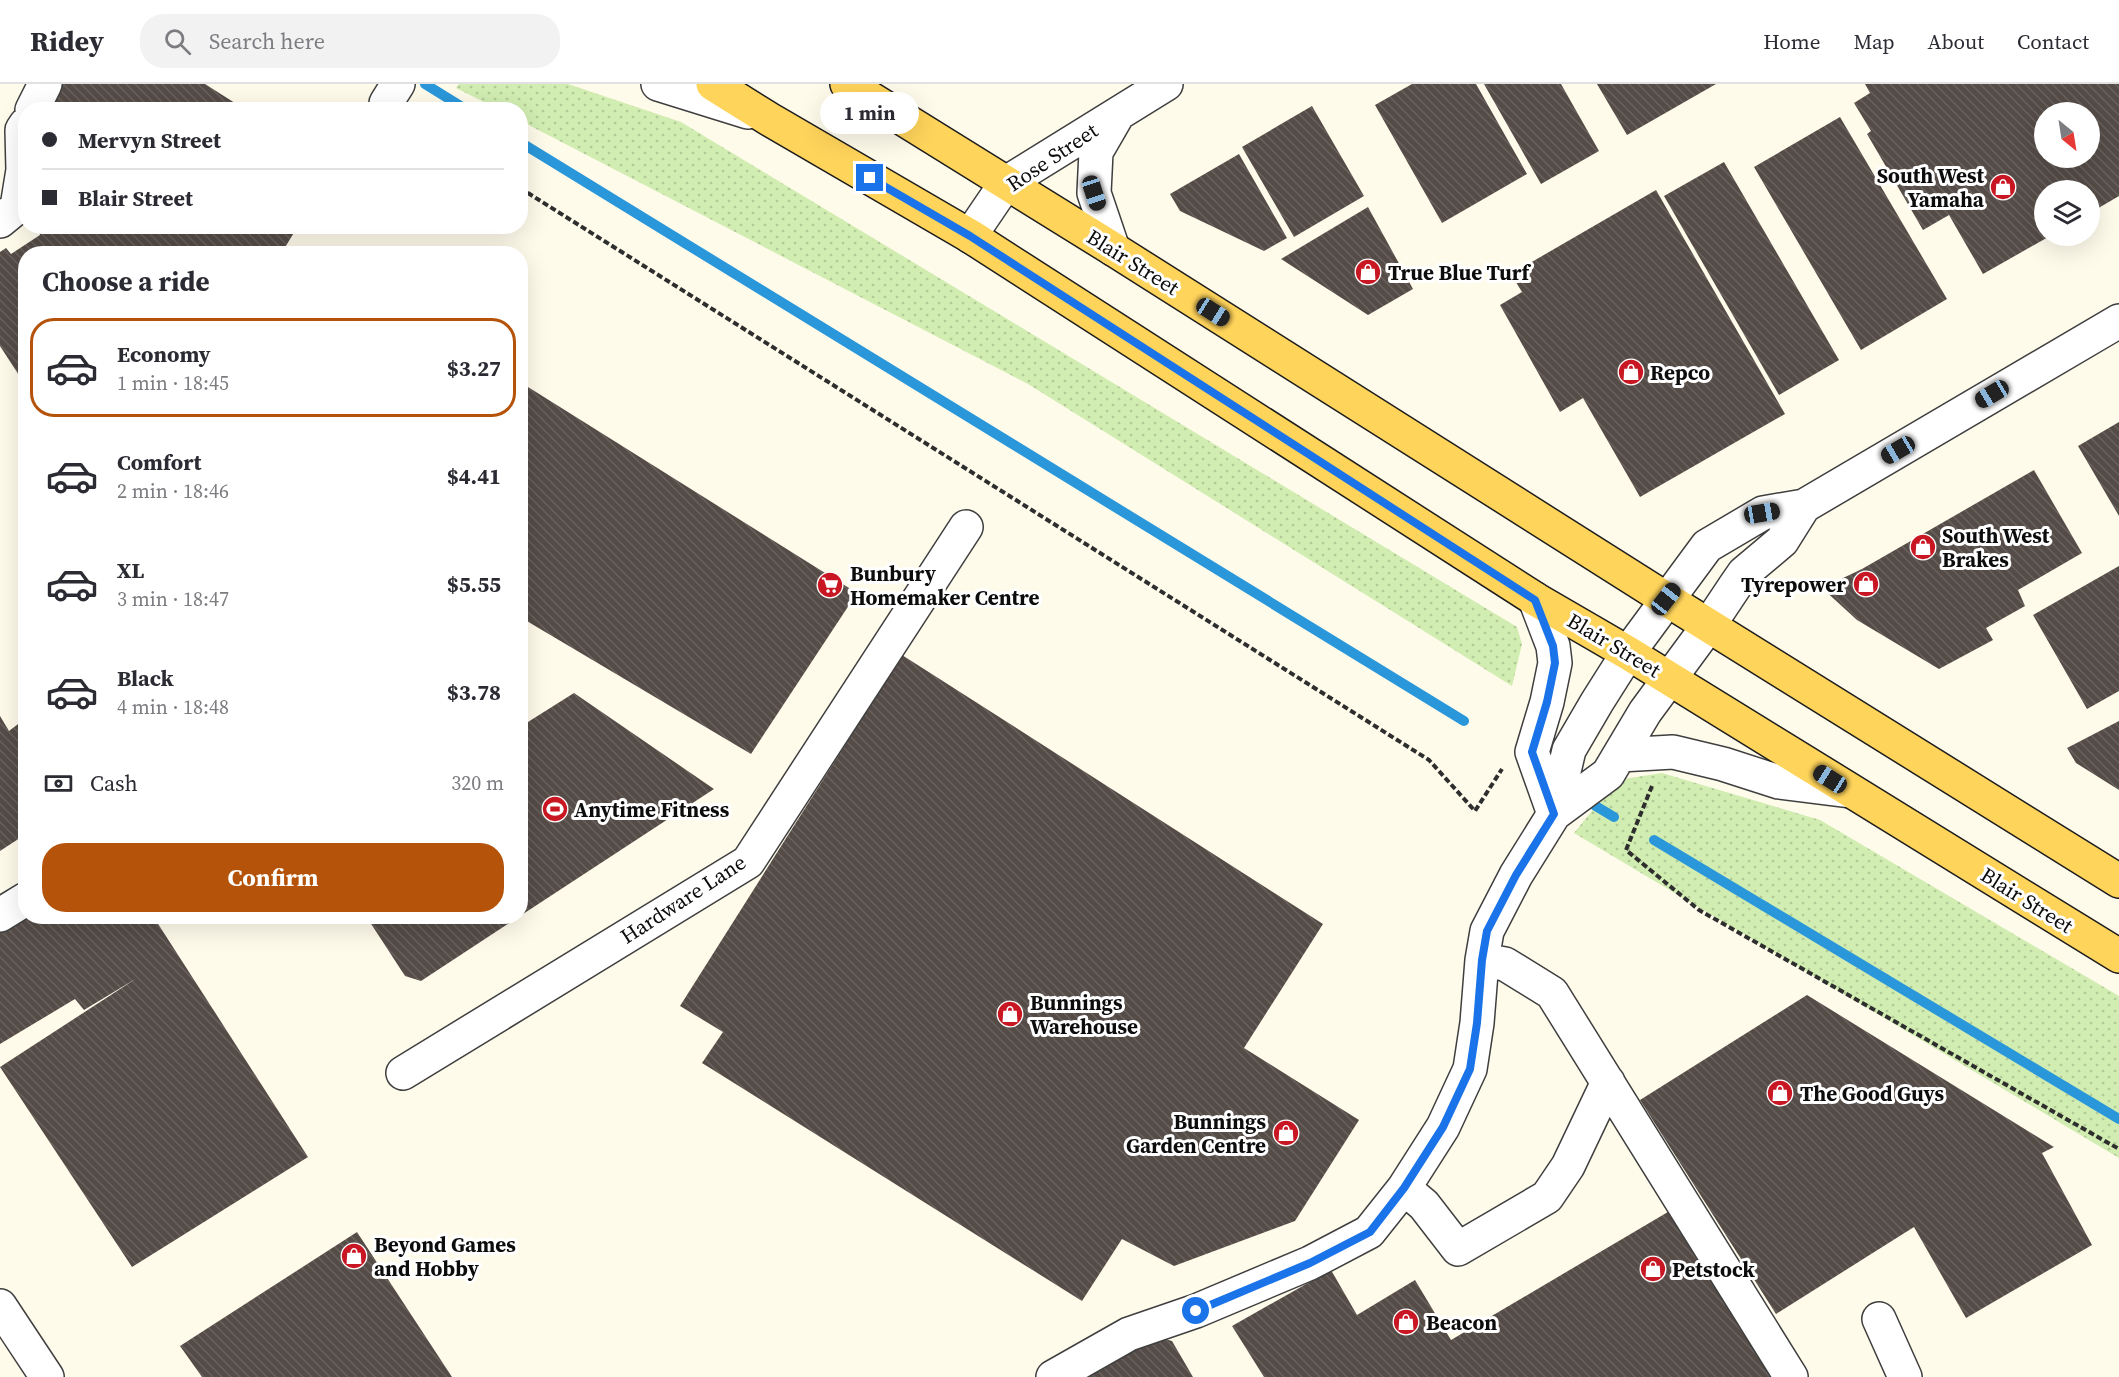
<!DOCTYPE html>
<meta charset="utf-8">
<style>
body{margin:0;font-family:"Source Serif 4",serif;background:#f2f2f3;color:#2b2b33;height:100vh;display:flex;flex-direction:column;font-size:22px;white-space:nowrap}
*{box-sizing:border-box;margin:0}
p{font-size:20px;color:#7c7c81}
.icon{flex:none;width:33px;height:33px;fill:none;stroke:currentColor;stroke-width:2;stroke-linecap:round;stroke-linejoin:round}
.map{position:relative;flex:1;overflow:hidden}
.drawer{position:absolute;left:18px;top:162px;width:510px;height:678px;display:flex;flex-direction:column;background:#fff;border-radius:24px;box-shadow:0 6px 24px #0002}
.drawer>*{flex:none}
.hud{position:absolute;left:18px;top:18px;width:510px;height:132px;border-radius:24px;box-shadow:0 6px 24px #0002;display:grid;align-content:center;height:132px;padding:0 24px;background:#fff}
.needle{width:39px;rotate:150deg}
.buttons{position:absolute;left:2034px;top:18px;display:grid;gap:12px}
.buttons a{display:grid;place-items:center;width:66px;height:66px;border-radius:50%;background:#fff;box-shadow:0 6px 24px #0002;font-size:30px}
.end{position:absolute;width:27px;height:27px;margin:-14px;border:8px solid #1a73e8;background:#fff;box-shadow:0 0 0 3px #fff}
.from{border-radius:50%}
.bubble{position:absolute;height:42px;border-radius:21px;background:#fff;box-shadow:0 6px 24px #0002;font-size:20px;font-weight:700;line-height:42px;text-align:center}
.car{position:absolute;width:18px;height:36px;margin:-18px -9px;border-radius:8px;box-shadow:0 0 4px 2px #0007;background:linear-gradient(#222 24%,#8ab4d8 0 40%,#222 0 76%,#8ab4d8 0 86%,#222 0)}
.hud b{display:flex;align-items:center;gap:21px;height:57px;font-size:22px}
.hud b+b{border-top:2px solid #e1e1e2}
.hud i{width:15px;height:15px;background:#2b2b33}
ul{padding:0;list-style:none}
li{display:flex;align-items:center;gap:18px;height:99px;margin:0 12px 9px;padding:0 12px;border:3px solid transparent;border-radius:24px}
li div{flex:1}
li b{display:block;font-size:22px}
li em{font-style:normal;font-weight:700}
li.active{border-color:#b45309}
li>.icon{width:54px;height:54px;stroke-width:1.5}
h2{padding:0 24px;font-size:27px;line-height:72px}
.pay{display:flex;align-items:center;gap:15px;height:66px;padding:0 24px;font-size:22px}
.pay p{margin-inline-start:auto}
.action{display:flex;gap:12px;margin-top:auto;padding:12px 24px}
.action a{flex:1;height:69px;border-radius:24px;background:#b45309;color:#fff;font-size:24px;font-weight:700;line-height:69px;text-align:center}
header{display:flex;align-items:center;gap:36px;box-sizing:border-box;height:84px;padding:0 30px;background:#fff;border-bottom:2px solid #e1e1e2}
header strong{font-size:28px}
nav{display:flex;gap:33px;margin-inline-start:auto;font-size:21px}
.search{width:420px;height:54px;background:#f2f2f3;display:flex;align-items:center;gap:15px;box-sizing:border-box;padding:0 21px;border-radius:24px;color:#7c7c81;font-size:22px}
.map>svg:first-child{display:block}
</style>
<header>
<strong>Ridey</strong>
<div class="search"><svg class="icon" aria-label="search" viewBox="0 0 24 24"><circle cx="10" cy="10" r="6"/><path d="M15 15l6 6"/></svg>Search here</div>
<nav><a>Home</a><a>Map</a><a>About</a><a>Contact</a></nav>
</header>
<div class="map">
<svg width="2119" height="1293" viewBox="0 0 2119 1293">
<defs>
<pattern id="grass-dots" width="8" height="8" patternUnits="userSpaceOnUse" patternTransform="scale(1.5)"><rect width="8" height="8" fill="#d1edb1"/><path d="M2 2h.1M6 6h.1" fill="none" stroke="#b2ca97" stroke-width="1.8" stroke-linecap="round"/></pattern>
<pattern id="building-back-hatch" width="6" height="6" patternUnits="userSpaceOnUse" patternTransform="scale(1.5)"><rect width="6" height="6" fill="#554c47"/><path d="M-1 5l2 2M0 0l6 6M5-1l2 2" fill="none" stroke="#68615d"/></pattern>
</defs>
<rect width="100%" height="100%" fill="#fffbeb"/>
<path fill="url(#grass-dots)" d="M459 0H568L681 38 1517 543 1522 560 1512 602 1028 300 521 37 520 26 498 25 456 4Z
M1662 689 1820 736 2119 912V1074L1574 749 1617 696Z"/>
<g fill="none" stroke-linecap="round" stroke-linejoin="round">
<path stroke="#2a97da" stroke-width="10" d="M425 0 467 26
M520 58 1464 637
M1584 715 1614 733
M1654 756 2119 1035"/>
</g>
<path fill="url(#building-back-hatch)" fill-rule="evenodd" d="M62 0H205L246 26H48Z
M1412 0H1476L1527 90 1442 139 1375 21Z
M1484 0H1561L1599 67 1541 100Z
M1597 0H1716L1627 51Z
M1865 0H2119V112L2090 129V106H2044V152H2050L1983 190 1949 131 1923 146 1867 50 1871 47 1854 19 1870 9ZM2044 28H2090V74H2044Z
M1312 22 1364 112 1294 153 1242 63Z
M1840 33 1947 215 1861 266 1754 83Z
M1239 70 1287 154 1264 167 1180 127 1170 110Z
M1724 78 1839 276 1779 311 1664 112Z
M1656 106 1785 330 1640 413 1583 314 1560 328 1500 221 1522 208 1511 190Z
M1368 123 1413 205 1368 231 1281 175Z
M39 142H298L281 170H26V302L0 262V168L6 164 11 170 40 151Z
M520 298 857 509 751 670 520 533Z
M2119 338V432L2078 362Z
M2034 386 2082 469 2018 506 2025 522 1986 544 1993 556 1939 585 1857 536 1822 504 1862 485Z
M2119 482V607L2087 625 2033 531Z
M902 571 1323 840 1244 964 1359 1036 1295 1137 1174 1182 1122 1155 1082 1217 702 979 723 948 680 922Z
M574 609 714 705 520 832V643Z
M0 632 9 647 26 634V750L0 767Z
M2119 637V706L2076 679 2067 664Z
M26 832H153L308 1073 132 1183 0 983 137 894 84 926 75 915 0 960V841Z
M366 832H520L421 897 405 892Z
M1807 911 2054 1063 2042 1069 2092 1161 1966 1234 1914 1143 1776 1230 1640 1016Z
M1673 1125 1774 1293H1264L1232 1242 1331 1186 1357 1231 1415 1196 1451 1256Z
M357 1148 452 1293H202L180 1262Z
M1151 1251 1172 1257 1193 1293H1072Z"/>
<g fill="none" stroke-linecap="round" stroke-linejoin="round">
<g stroke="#3f3f3f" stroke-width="36">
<path id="minor" d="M658 0 748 28
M32 26 45 0
M387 26 386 19 398 0
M0 137 17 123 23 86 22 46 26 40
M970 152 1006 99 1166 0
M1113 165 1094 109 1096 68 1118 30
M1535 515 1553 562 1555 579 1547 618 1532 668 1554 730
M1620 671 1673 668 1723 680 1779 698 1850 707
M1554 730 1608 690 1645 628 1709 541 1735 502 1744 489 1782 457 1804 422
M0 831 26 815
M1482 876 1505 880 1552 909 1791 1293
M403 989 748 778 966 443
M1404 1104 1424 1121 1458 1165 1547 1113 1568 1082 1608 998
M0 1222 47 1293
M1879 1235 1905 1293
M1053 1293 1129 1250 1196 1227 1310 1179 1369 1148 1404 1104 1443 1043 1470 985 1477 939 1482 876 1487 847 1516 791 1554 730 1569 666 1597 618 1628 569 1707 462 1763 429 1804 422 2119 237"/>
</g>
<g stroke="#1d1d1d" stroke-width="36">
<path id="major" d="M713 0 769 35 970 152 1535 515 1628 569 2119 872
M847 0 1113 165 1666 515 2119 797"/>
</g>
<path stroke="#2e2e2e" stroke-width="4" stroke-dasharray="6 3" stroke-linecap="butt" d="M520 104 1429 676 1475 727 1502 685
M1652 702 1626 766 1699 826 2119 1065"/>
<use href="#minor" stroke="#fff" stroke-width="33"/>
<use href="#major" stroke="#ffd45b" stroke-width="33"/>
</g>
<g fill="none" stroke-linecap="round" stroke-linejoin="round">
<path stroke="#1a73e8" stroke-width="8" d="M870 94 970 152 1535 516 1553 562 1555 579 1547 618 1532 668 1554 730 1516 791 1487 847 1482 876 1477 939 1470 985 1443 1043 1404 1104 1370 1148 1310 1179 1196 1227"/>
</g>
<defs>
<g id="shop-disc" transform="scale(1.35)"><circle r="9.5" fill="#c81723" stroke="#fff"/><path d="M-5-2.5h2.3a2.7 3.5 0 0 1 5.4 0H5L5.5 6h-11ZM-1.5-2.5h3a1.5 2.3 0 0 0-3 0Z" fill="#fff"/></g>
<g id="supermarket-disc" transform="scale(1.35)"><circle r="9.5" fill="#c81723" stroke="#fff"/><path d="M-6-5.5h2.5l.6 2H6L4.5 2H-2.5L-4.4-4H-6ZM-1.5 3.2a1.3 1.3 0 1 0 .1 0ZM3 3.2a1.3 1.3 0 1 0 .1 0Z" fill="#fff"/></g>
<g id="stadium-disc" transform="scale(1.35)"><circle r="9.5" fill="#c81723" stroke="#fff"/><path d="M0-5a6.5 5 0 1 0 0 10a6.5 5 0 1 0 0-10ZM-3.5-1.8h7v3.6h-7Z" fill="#fff"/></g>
</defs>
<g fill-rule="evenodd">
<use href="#shop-disc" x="2003" y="103"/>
<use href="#shop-disc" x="1368" y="188"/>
<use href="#shop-disc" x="1631" y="288"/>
<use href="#shop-disc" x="1923" y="463"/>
<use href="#shop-disc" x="1866" y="500"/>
<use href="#supermarket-disc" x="830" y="501"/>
<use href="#stadium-disc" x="555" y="725"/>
<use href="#shop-disc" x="1010" y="930"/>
<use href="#shop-disc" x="1780" y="1009"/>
<use href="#shop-disc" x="1286" y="1049"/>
<use href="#shop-disc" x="354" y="1172"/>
<use href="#shop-disc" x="1653" y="1185"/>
<use href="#shop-disc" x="1406" y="1238"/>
</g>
<g text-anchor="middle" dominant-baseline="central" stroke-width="6" stroke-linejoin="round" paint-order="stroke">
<g font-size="21" fill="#0c0c0c" stroke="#fff">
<text transform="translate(1052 73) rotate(-34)">Rose Street</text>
<text transform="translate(1133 178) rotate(32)">Blair Street</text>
<text transform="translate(1614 561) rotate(31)">Blair Street</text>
<text transform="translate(683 815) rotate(-33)">Hardware Lane</text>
<text transform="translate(2027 816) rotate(32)">Blair Street</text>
</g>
<g font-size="21" font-weight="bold" fill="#0c0c0c" stroke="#fff" text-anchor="start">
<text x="1984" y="91" text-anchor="end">South West<tspan x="1984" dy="24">Yamaha</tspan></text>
<text x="1388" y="188">True Blue Turf</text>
<text x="1650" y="288">Repco</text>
<text x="1942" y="451">South West<tspan x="1942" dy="24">Brakes</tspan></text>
<text x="850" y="489">Bunbury<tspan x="850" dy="24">Homemaker Centre</tspan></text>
<text x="1846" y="500" text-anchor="end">Tyrepower</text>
<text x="574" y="725">Anytime Fitness</text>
<text x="1030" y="918">Bunnings<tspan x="1030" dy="24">Warehouse</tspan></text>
<text x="1800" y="1009">The Good Guys</text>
<text x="1266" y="1037" text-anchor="end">Bunnings<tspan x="1266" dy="24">Garden Centre</tspan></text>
<text x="374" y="1160">Beyond Games<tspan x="374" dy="24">and Hobby</tspan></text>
<text x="1672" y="1185">Petstock</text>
<text x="1426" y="1238">Beacon</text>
</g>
</g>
</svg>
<div class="buttons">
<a><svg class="needle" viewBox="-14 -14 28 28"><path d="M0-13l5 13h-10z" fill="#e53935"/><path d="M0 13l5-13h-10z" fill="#7c7c81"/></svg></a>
<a><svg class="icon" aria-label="layers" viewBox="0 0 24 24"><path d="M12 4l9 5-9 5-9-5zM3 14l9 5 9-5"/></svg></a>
</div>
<i class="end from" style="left:1196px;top:1227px"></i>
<i class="end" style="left:870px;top:94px"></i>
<div class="bubble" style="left:820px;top:8px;width:99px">1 min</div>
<i class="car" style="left:1094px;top:109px;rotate:162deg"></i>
<i class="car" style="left:1213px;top:228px;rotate:122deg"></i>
<i class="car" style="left:1992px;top:310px;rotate:239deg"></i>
<i class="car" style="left:1898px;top:366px;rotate:240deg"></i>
<i class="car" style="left:1762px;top:429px;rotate:81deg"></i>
<i class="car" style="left:1666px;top:515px;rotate:38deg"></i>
<i class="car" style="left:1830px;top:695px;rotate:302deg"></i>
<div class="hud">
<b><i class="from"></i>Mervyn Street</b>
<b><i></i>Blair Street</b>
</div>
<section class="drawer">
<h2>Choose a ride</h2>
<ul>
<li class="active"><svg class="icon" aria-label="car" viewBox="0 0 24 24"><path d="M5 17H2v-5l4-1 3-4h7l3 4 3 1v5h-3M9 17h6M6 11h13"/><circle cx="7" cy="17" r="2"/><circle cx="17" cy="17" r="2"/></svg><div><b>Economy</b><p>1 min · 18:45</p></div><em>$3.27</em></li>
<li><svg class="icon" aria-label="car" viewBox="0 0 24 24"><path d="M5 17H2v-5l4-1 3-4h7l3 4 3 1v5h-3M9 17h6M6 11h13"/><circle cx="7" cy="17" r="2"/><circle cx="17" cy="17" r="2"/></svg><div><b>Comfort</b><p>2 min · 18:46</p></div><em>$4.41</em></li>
<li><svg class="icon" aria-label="car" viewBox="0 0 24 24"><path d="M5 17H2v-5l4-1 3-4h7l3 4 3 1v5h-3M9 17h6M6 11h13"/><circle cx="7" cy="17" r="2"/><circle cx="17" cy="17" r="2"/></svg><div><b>XL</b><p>3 min · 18:47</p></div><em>$5.55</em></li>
<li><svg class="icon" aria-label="car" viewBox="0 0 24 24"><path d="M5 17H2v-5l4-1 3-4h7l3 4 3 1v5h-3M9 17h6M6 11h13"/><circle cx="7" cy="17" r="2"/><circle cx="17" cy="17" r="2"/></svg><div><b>Black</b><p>4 min · 18:48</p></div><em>$3.78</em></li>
</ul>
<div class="pay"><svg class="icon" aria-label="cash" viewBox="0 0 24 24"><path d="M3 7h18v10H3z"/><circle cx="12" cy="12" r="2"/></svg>Cash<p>320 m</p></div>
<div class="action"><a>Confirm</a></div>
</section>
</div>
